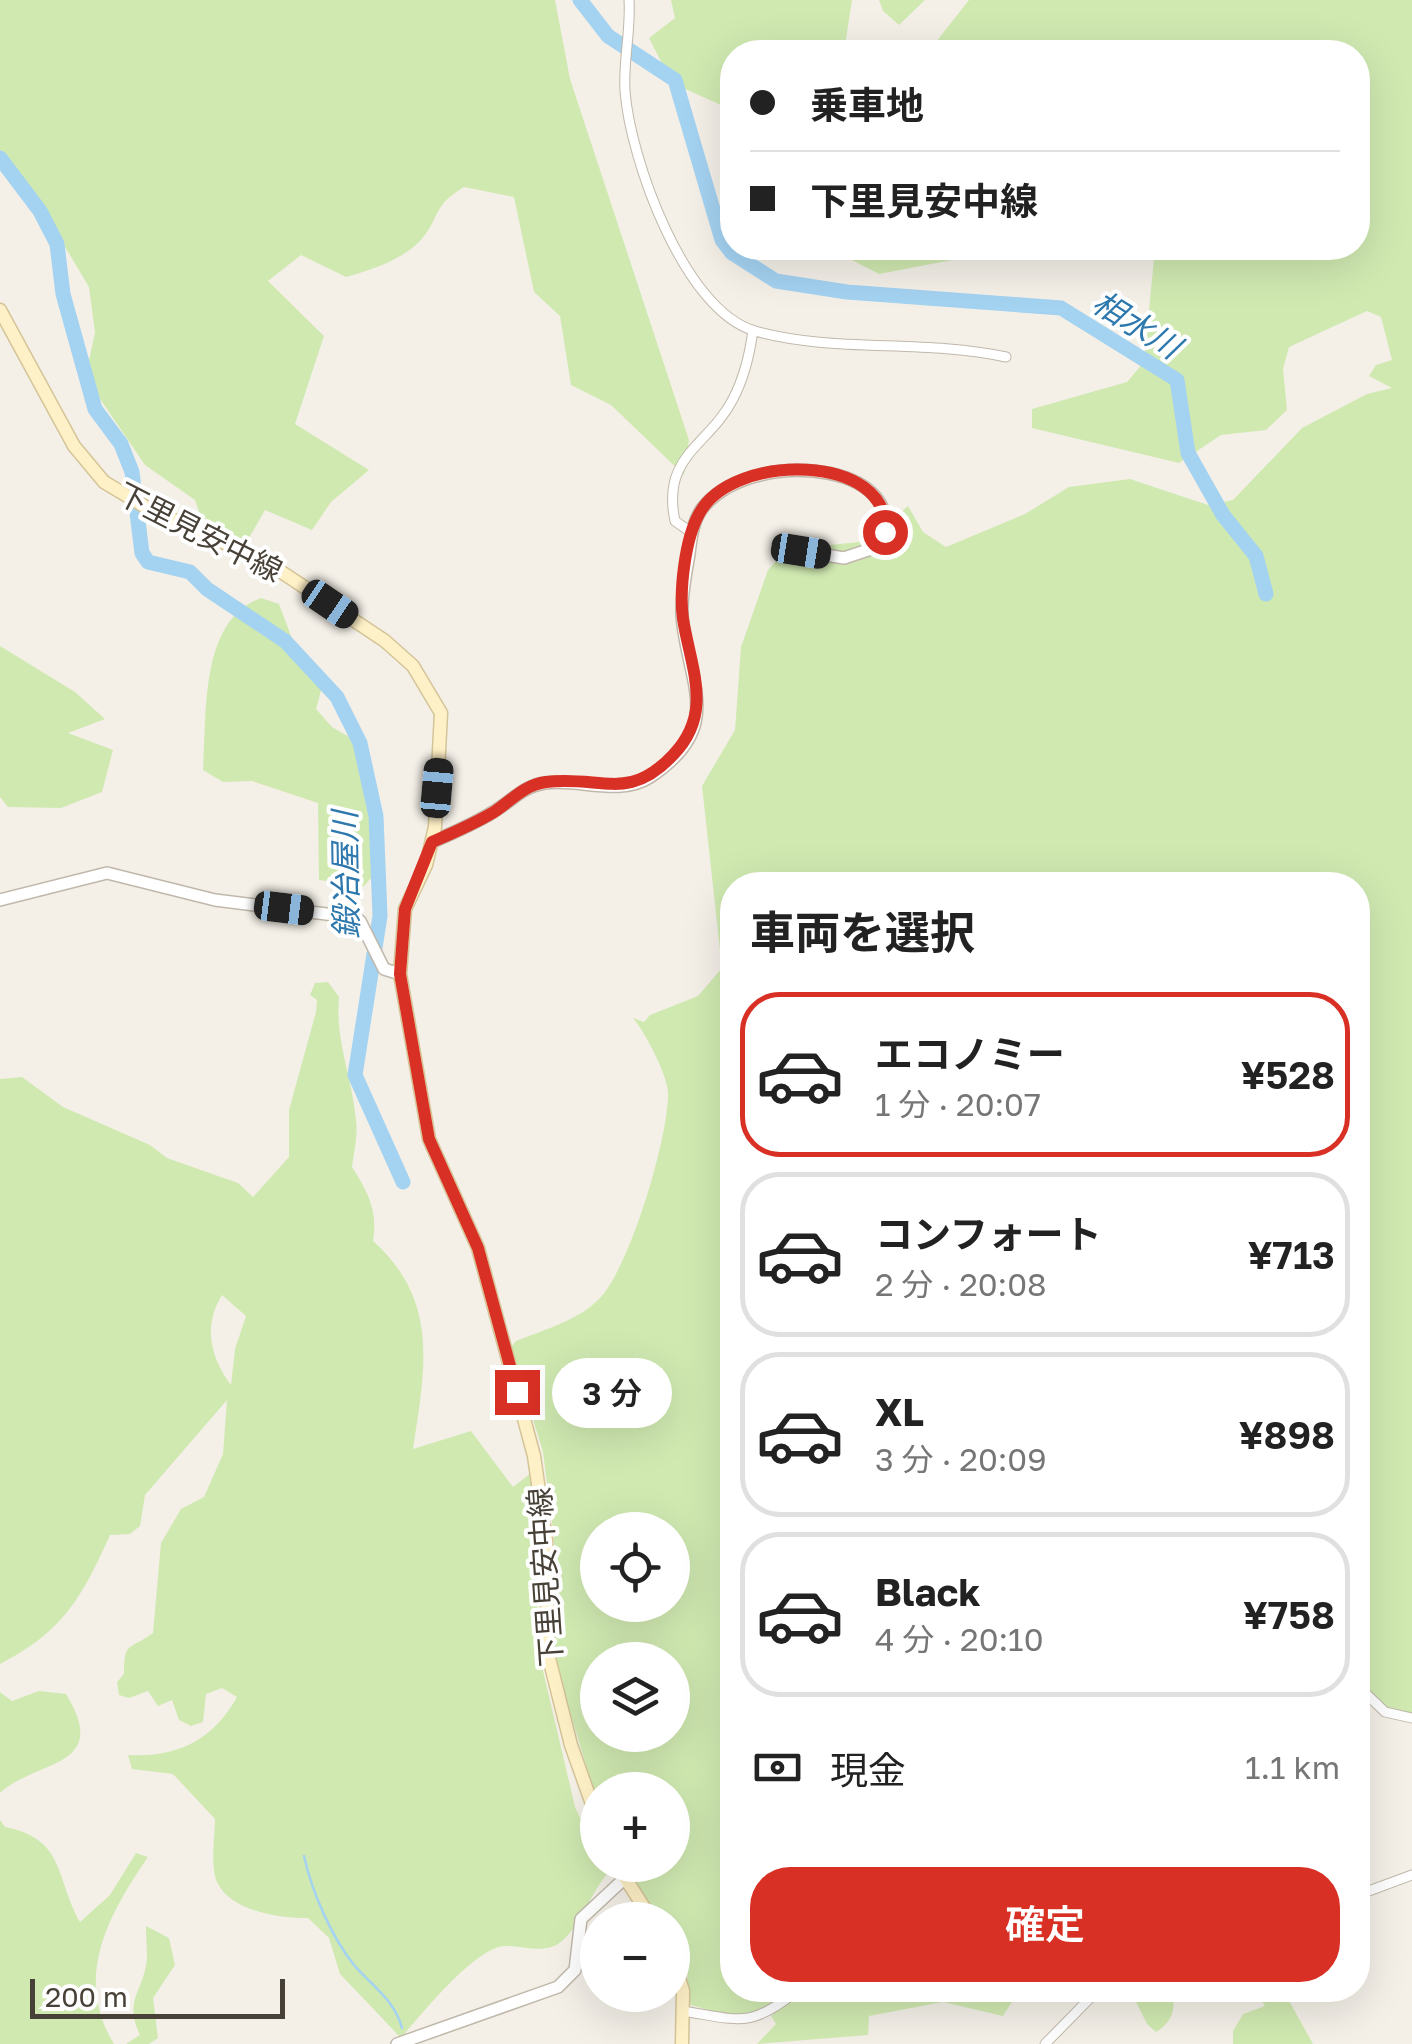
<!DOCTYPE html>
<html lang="ja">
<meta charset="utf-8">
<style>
body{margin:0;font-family:"Golos Text","Noto Sans JP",sans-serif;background:#f6f6f6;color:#222;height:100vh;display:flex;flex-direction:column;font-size:38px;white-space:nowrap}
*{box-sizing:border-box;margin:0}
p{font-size:32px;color:#767676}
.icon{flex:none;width:55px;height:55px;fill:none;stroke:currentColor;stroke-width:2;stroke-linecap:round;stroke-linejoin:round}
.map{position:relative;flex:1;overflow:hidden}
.drawer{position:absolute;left:720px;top:872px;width:650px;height:1130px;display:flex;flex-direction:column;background:#fff;border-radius:40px;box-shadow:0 10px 40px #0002}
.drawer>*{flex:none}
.top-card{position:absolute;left:720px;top:40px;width:650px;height:220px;border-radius:40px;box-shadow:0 10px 40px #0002;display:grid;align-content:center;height:220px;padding:0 30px;background:#fff}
.tools{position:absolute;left:580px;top:1512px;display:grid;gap:20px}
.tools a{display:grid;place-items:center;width:110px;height:110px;border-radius:50%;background:#fff;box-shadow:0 10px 40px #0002;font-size:50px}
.scale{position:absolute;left:30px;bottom:25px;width:255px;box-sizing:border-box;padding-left:10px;border:5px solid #484137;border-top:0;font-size:28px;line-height:35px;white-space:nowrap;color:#484137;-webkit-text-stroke:8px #fff;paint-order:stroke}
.end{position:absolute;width:45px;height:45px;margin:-22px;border:12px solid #d93025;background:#fff;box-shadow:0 0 0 5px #fff}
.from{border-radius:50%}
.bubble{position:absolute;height:70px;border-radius:35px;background:#fff;box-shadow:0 10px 40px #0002;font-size:32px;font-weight:600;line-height:70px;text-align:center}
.car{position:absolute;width:30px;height:60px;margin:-30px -15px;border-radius:12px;box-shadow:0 0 8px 2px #0007;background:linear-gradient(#222 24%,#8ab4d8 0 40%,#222 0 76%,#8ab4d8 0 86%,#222 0)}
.top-card b{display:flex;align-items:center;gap:35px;height:95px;font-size:38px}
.top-card b+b{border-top:2px solid #e0e0e0}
.top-card i{width:25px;height:25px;background:#222}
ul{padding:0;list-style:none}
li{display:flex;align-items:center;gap:30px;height:165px;margin:0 20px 15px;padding:0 10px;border:5px solid #e0e0e0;border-radius:40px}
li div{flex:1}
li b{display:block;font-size:38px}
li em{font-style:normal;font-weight:600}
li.on{border-color:#d93025}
li>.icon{width:90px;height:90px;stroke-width:1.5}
h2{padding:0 30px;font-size:45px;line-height:120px}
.pay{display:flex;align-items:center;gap:25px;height:110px;padding:0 30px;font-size:38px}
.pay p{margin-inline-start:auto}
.cta{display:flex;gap:20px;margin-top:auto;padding:20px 30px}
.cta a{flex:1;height:115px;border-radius:40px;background:#d93025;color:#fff;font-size:40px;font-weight:600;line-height:115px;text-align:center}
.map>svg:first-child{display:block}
</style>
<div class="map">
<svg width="1412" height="2044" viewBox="0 0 1412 2044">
<rect width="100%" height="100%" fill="#f4f0e8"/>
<path fill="#d0e9b1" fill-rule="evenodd" d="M0 0H555L570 79 689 440 684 475 611 405 571 385 560 316 534 292 514 197 464 187C430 207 441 219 419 242 401 260 371 270 346 277L301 255 268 281 324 336 295 424 369 470 331 502 312 530 265 510 245 545 204 526 195 500 145 465 96 393 89 360 95 333 89 287 43 210 0 154Z
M671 0H852L844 52H732V110L672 83 649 38 675 18Z
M879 0H925L899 25 883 11Z
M969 0H1412V1715L1387 1710 1358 1683V885H732V1990H791L764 2010 737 2018 691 2005C682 1981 696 1961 673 1940L672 1920H660L624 1865H672V1790H598L597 1801 552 1653 554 1538 543 1452 511 1347 516 1341C543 1330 577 1321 598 1300 629 1271 669 1136 668 1093 668 1076 645 1032 633 1018L644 1022 650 1015 698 996 722 968 702 786 735 730 741 647 768 570 786 550 867 541 908 506 923 532 946 547 1025 514 1069 487 1130 479 1208 505 1233 500 1302 428 1367 394 1392 388 1369 376 1376 365 1392 360 1381 317 1367 311 1289 347 1283 369 1287 410 1266 430 1221 435 1179 463 1032 428V409L1127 382 1144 362 1155 248H1358V52H928ZM598 1530H672V1605H598ZM598 1660H672V1735H598Z
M838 248H1015L879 274 844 256Z
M261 598 279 604 297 652 325 677 316 709 332 727 365 746 379 823 378 870 364 886 319 880 318 803 252 781 223 782 203 770C207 715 199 620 261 598Z
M0 646 75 692 105 719 68 733 113 750 102 792 61 808 8 807 0 797Z
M328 982 339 997C335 1041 352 1076 356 1120 358 1135 354 1152 352 1167 368 1192 378 1211 373 1241 440 1301 425 1369 413 1449L471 1431 513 1487 531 1473 542 1539 536 1641 575 1807 597 1854 598 1865H603L607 1874C590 1894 579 1930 558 1944 541 1954 522 1945 505 1946 475 1947 421 2015 401 2038L340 1974 329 1938 308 1918C280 1918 231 1912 217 1882 210 1866 215 1836 215 1819L173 1774 132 1769 128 1755C177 1758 213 1740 237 1697L222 1688 206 1694 203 1722 191 1726 179 1720 172 1700 158 1706 148 1691 129 1698 119 1695 117 1682 124 1674C124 1641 128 1651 153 1633L161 1543 181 1509 204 1497 223 1454 227 1400 145 1495 140 1526 130 1534 110 1535C82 1597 64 1631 0 1664V1079L22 1077 63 1107 150 1145 167 1158 238 1183 253 1197 289 1157V1110L316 1012 317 1000 310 995 315 983ZM222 1295 246 1316 235 1349 231 1385C210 1357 203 1326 222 1295Z
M39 1691 66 1694C112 1769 36 1759 0 1793V1692L12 1701Z
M0 1820 5 1827C66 1839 55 1878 80 1922L110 1895 136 1853 148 1857C109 1914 73 1977 114 2044H0Z
M146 1926 169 1938 175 1965 153 1998 158 2038 149 2044H126L140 2035C123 1999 144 1992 147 1958 147 1948 146 1937 146 1926Z
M803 1990H1025L1026 1991 1015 1997 1003 2016 943 2002 869 2016 868 2035 757 2044 776 2024 771 2016Z
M1130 1990H1170C1178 2007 1172 2023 1156 2032L1147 2024Z
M1254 1990H1283L1313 2044H1233V2031L1243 2014 1265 2006Z"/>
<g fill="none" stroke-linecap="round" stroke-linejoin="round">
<path stroke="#a4d2f1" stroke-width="2.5" d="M304 1856C312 1892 331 1936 354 1965 371 1985 395 2000 402 2028"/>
<path stroke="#a4d2f1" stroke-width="15" d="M580 0 608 36 675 80 722 240 732 253 776 281 847 292 1061 308 1177 380 1188 453 1223 515 1256 556 1266 594
M0 158 40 211 57 244 63 294 95 409 121 444 132 472 142 553 148 562 190 572 207 589 285 641 337 697 360 743 376 816 380 916 355 1075 403 1182"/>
<g stroke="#c0b8aa" stroke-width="11">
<path id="minor" d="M629 0C631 31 623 61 625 91 630 158 684 311 755 331 833 353 923 339 1006 357
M692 533 675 521C661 455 709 446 733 399 744 378 750 353 753 330
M1358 1686 1385 1712 1412 1718
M1358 1895 1412 1875
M683 2011C740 2020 750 2029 798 1990
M1045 2044 1098 1990"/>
</g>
<g stroke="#c0b8aa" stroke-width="14">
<path id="tertiary" d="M432 842C453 833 474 824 493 812 512 801 523 786 545 783 579 778 619 797 650 777 727 726 687 683 682 615 681 595 686 573 689 554 691 537 693 518 705 505 760 444 921 467 877 547L844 558 801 551 793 558
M0 900 107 873 215 900 350 917 360 921 384 969 400 974
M397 2044 558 1987 575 1970 581 1919 625 1878"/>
</g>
<g stroke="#d4c498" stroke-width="15">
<path id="secondary" d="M0 310 74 446 104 482 149 509 265 561 385 641 413 666 441 713 435 827 426 865 405 909 400 974 429 1139 478 1248 534 1456 546 1539 548 1654 571 1745 598 1821
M617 1865 652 1920
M672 1955 683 1991 682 2044"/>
</g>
<use href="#minor" stroke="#fff" stroke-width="9"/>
<use href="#tertiary" stroke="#fff" stroke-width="11"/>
<use href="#secondary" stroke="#fff1c7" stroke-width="12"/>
</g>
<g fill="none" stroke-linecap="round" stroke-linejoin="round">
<path stroke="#d93025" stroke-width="12" d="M517 1392 478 1248 429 1139 400 974 405 909 432 842C453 833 474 824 494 812 512 800 524 785 546 782 601 775 628 803 673 755 714 713 691 669 683 619 679 591 685 539 699 514 732 451 892 453 885 532"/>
</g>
<g text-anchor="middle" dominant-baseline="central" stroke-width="8" stroke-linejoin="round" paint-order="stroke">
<g font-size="30" fill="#484137" stroke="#fff">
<text transform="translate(200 532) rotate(27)">下里見安中線</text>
<text transform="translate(545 1577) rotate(-94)">下里見安中線</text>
</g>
<g font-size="32" font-style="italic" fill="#2d78ad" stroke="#fff">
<text transform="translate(1137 324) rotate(32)">相水川</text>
<text transform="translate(345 875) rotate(-91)">鍛冶屋川</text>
</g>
</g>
</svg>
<div class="tools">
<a><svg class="icon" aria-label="locate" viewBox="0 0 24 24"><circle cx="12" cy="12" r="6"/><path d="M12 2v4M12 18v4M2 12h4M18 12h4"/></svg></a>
<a><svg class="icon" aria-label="layers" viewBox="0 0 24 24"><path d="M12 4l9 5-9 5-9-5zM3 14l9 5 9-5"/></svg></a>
<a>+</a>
<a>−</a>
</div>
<div class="scale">200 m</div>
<i class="end from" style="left:885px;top:532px"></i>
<i class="end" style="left:517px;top:1392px"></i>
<div class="bubble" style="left:552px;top:1358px;width:120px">3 分</div>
<i class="car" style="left:801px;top:551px;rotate:99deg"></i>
<i class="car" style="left:330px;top:604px;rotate:124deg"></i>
<i class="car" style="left:437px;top:788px;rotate:5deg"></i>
<i class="car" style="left:284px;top:908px;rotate:97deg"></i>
<div class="top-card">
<b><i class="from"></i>乗車地</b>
<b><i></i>下里見安中線</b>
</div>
<section class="drawer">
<h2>車両を選択</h2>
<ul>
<li class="on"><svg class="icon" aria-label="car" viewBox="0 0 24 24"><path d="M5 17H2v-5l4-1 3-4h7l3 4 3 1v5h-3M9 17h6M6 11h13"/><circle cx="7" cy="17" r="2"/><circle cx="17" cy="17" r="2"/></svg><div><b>エコノミー</b><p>1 分 · 20:07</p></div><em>¥528</em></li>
<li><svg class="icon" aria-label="car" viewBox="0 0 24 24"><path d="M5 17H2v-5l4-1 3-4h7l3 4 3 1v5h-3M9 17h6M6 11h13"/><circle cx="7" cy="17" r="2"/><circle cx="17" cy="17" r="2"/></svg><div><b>コンフォート</b><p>2 分 · 20:08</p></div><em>¥713</em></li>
<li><svg class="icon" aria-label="car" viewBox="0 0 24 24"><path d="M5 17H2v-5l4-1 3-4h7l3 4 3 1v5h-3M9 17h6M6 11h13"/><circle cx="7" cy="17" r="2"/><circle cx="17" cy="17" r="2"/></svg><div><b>XL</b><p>3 分 · 20:09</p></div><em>¥898</em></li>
<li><svg class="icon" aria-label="car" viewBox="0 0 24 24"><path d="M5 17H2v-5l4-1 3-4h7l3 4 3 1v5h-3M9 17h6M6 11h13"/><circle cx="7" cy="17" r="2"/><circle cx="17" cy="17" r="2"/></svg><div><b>Black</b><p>4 分 · 20:10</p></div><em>¥758</em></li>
</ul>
<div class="pay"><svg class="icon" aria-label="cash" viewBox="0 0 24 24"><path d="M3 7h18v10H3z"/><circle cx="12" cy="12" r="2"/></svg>現金<p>1.1 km</p></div>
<div class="cta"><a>確定</a></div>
</section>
</div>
